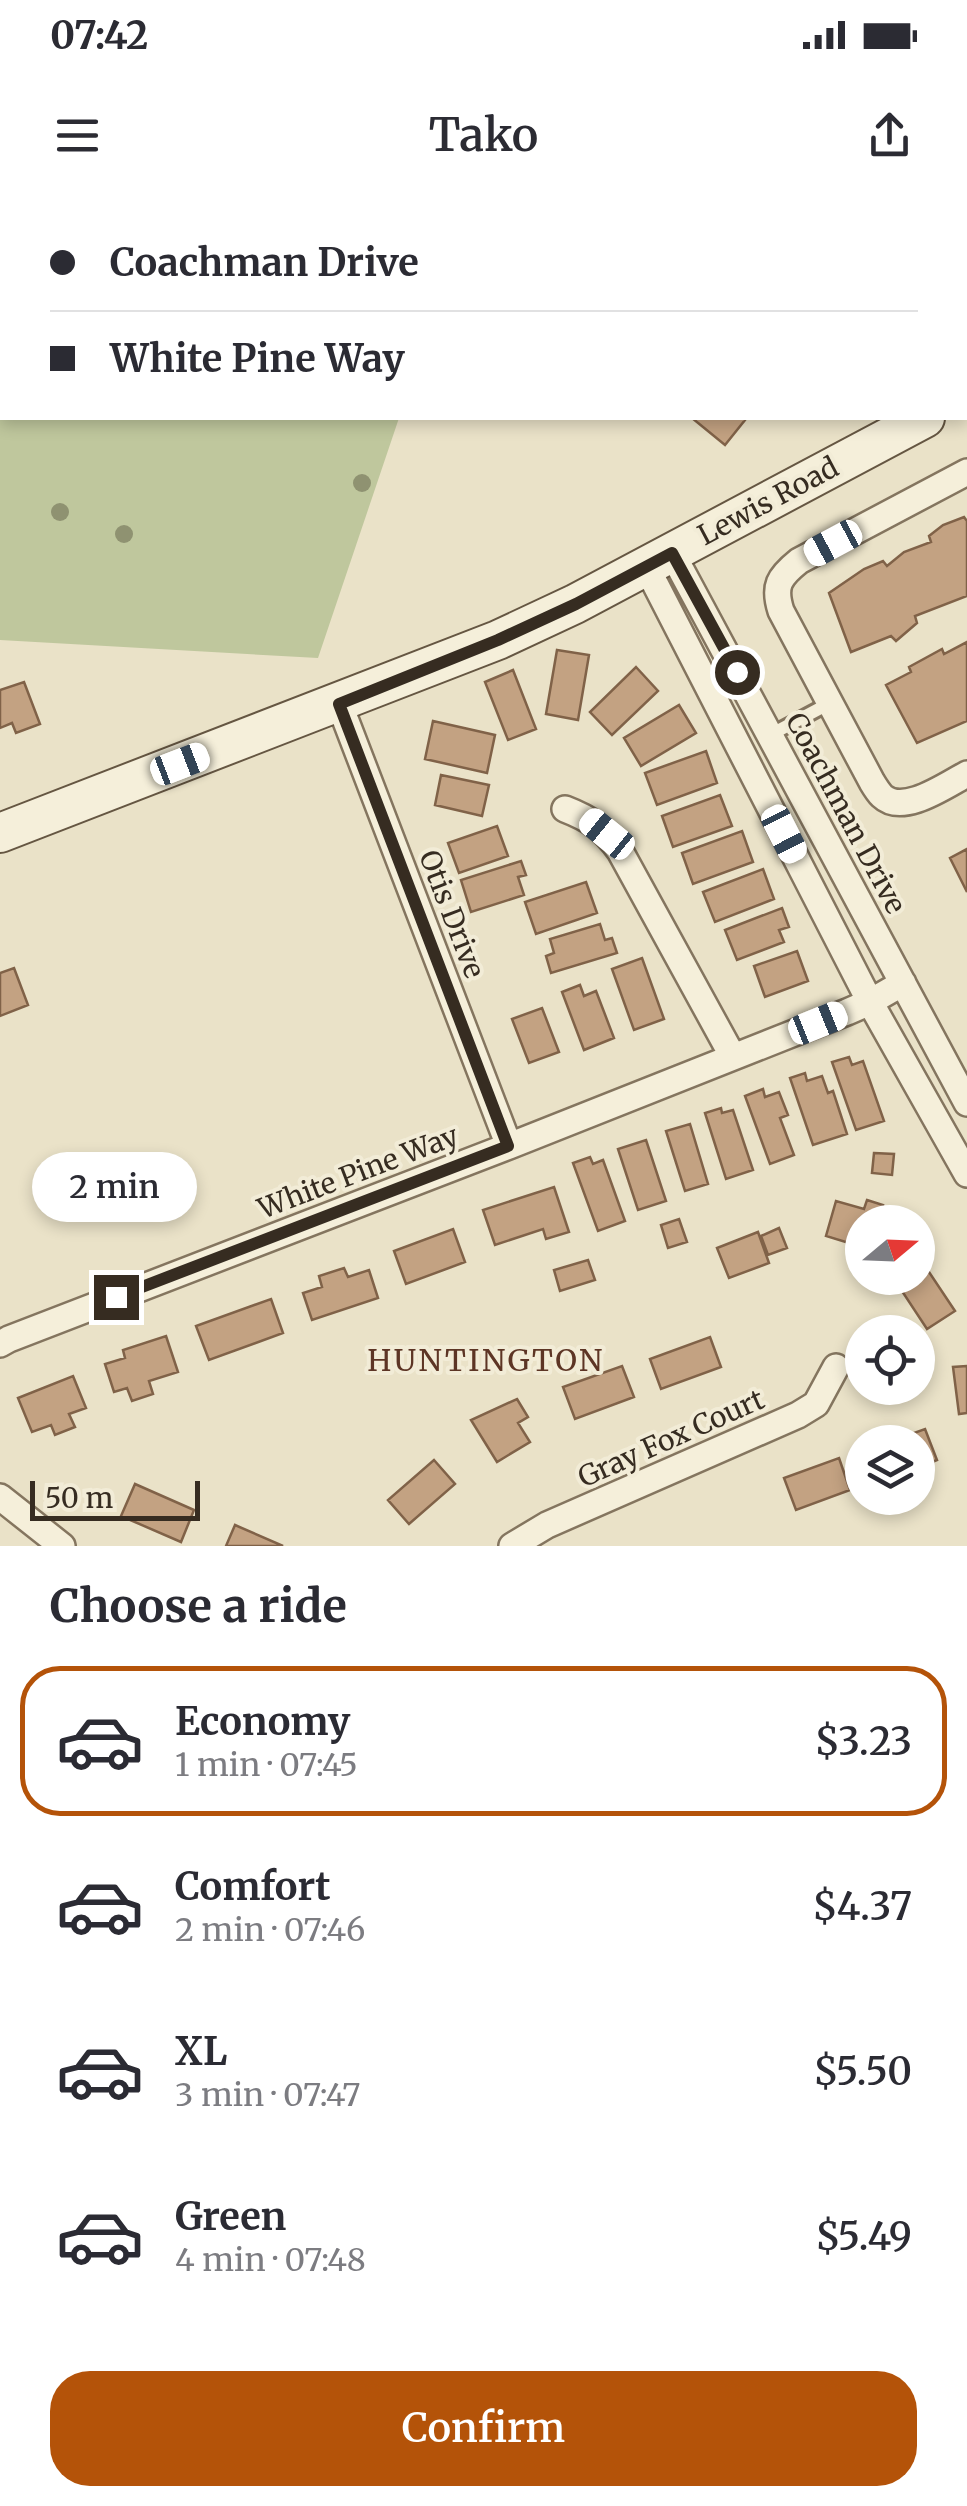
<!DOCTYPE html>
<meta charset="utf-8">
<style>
body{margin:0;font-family:Merriweather,serif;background:#f7f7f7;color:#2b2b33;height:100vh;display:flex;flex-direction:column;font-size:38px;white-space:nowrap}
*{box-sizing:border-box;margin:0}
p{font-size:32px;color:#7c7c81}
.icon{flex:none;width:55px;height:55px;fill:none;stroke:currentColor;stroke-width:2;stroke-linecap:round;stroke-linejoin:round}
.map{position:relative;height:1346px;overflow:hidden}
.sheet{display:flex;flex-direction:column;background:#fff;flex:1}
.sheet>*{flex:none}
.hud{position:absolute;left:0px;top:0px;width:968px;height:220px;box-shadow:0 5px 15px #0003;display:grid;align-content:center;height:220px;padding:0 50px;background:#fff}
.needle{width:65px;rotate:71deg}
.fabs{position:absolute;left:845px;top:1005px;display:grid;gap:20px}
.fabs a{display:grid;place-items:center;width:90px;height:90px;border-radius:50%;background:#fff;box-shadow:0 5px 15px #0003;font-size:50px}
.scale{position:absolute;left:30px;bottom:25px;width:170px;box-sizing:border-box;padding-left:10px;border:5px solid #362c21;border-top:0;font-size:28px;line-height:35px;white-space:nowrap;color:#362c21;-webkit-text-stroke:8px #f2ecd7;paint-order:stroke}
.end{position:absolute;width:45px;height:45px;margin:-22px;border:12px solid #362c21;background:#fff;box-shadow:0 0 0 5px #fff}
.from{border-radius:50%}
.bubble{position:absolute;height:70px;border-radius:35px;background:#fff;box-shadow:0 5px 15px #0003;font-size:32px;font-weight:600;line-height:70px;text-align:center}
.car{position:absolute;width:30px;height:60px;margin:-30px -15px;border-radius:12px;box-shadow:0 0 8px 2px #0007;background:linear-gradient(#fff 24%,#345 0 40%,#fff 0 76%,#345 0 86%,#fff 0)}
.hud b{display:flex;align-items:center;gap:35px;height:95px;font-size:38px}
.hud b+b{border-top:2px solid #e1e1e2}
.hud i{width:25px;height:25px;background:#2b2b33}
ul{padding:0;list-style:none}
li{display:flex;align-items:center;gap:30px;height:150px;margin:0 20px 15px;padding:0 30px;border:5px solid transparent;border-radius:40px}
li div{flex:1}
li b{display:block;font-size:38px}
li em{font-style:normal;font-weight:600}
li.active{border-color:#b45309}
li>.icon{width:90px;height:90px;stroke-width:1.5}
h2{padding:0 50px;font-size:45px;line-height:120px}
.button{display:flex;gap:20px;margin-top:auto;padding:20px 50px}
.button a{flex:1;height:115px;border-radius:40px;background:#b45309;color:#fff;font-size:40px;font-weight:600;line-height:115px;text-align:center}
.status{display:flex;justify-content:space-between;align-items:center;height:70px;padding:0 50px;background:#fff;direction:ltr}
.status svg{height:28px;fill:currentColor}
header{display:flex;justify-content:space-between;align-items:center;height:130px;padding:0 50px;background:#fff;font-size:45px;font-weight:600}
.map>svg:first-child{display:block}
</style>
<div class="status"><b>07:42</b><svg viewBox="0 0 49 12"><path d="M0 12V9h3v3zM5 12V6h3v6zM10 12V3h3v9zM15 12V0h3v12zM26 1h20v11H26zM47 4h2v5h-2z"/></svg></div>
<header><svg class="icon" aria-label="menu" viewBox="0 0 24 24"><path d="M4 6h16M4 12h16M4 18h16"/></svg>Tako<svg class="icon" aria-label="share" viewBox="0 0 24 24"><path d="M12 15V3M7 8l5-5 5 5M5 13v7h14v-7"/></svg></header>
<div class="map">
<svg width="967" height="1346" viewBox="0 0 967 1346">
<rect width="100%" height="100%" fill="#eae2c8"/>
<path fill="#bfc79d" d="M0 0H473V2H2V218H399L318 458 0 440Z"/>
<path fill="#c3a282" stroke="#806248" stroke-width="2.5" d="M692 218H742L745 220 725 245Z
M964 317 967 321V396L915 416 917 423 896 441 891 436 851 452 829 393 864 369 883 361 887 366 904 352 931 342 929 336 943 325Z
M967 442V521L917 543 886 485 911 472 909 467 942 449 944 454Z
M557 450 589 455 578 520 546 514Z
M636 467 658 491 612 535 590 512Z
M513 470 536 529 508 540 485 482Z
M24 482 40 524 16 533 12 523 0 528V490Z
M679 505 696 533 641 566 624 538Z
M433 521 495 535 487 573 425 559Z
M706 551 717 583 657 605 645 573Z
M441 575 489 585 482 616 435 605Z
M720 595 732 626 673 647 662 616Z
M497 626 508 656 459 673 448 643Z
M742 631 753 662 693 684 682 653Z
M967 649V692L950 658Z
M521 661 526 675 518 677 524 695 471 712 461 680Z
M763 669 774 699 715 722 703 692Z
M586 682 597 713 536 734 525 702Z
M782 708 789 727 779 730 784 742 737 760 725 730Z
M600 724 605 740 612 738 617 753 551 773 546 756 554 753 550 739Z
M797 751 808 781 765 797 754 766Z
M642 758 664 819 634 830 612 769Z
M14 768 28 805 0 816V773Z
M580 785 584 796 596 791 614 838 584 850 562 792Z
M542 808 559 852 529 863 512 819Z
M849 857 852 865 863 861 884 921 856 930 832 862Z
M805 873 807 881 822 876 828 893 833 891 847 934 813 945 790 878Z
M763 889 765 897 779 892 788 915 780 918 794 955 770 964 745 896Z
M721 908 722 913 733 910 753 970 726 979 705 913Z
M690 924 708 984 685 991 666 931Z
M646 940 666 1001 638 1010 618 949Z
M874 953 894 954 892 975 872 973Z
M590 957 593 964 603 960 625 1021 598 1031 573 963Z
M554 987 569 1032 546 1039 543 1029 495 1045 483 1010Z
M867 1000 883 1005 878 1022H862V1047L826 1036 836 1001 864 1009Z
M679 1019 687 1042 668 1048 661 1025Z
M779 1028 787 1048 768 1055 761 1036Z
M453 1029 465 1062 406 1084 394 1051Z
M758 1032 769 1063 729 1078 717 1048Z
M588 1060 595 1080 560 1091 554 1070Z
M921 1060 955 1111 927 1129 894 1079 918 1078V1063Z
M344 1068 348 1077 369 1070 378 1098 312 1120 303 1093 322 1087 319 1076Z
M271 1099 283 1133 209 1160 196 1126Z
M166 1136 178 1172 149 1181 153 1194 132 1201 127 1188 114 1192 105 1164 125 1158 123 1150Z
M710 1137 721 1167 661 1189 650 1159Z
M622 1166 634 1197 575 1219 563 1187Z
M967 1166V1213L959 1214 953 1167Z
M73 1176 86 1208 69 1214 75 1227 55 1235 51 1225 32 1232 18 1198Z
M517 1199 528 1217 518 1223 530 1242 497 1262 471 1220Z
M925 1229 937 1260 918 1268V1242H889Z
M839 1258 850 1290 796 1310 784 1278Z
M434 1260 455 1284 409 1324 388 1300Z
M135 1284 194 1310 181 1342 121 1316Z
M235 1325 283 1346H226Z"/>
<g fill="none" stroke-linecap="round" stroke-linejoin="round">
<g stroke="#84755f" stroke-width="18">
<path id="lane" d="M770 535 830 503"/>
</g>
<g stroke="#84755f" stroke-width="30">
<path id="street" d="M967 272 799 361C779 377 773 386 781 411L872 582C875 587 878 592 882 596 903 616 946 585 967 574
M672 353 967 903
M646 366 870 802 967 974
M339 503 509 946
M565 609C591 619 603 628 620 651L733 857
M0 1144 9 1139 509 946 847 812 870 802 903 783
M0 1297 62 1346
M512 1346 547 1325 798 1215 816 1204 836 1167"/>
</g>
<g stroke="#655642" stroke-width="42">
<path id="secondary" d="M965 196 967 195
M0 633 498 440 575 404 925 218"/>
</g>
<use href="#lane" stroke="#f5efda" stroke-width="12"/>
<use href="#street" stroke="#f5efda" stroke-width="25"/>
<use href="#secondary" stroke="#f5efda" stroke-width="38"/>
</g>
<g fill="#8f9271">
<circle cx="362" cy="283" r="9"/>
<circle cx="60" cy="312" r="9"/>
<circle cx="124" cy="334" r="9"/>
</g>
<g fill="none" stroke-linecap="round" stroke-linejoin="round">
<path stroke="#362c21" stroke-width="12" d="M116 1097 508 946 339 504 498 440 576 404 672 353 737 472"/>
</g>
<g text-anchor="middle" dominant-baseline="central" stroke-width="8" stroke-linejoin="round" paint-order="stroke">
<g font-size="28" fill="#362c21" stroke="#f2ecd7">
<text transform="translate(768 301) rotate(-28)">Lewis Road</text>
<text transform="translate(846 613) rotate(62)">Coachman Drive</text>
<text transform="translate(452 714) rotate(69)">Otis Drive</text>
<text transform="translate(358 972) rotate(-21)">White Pine Way</text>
<text transform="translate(671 1238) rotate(-24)">Gray Fox Court</text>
</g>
<g font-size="30" letter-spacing="2.5" fill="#5d3525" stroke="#f2ecd7">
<text x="486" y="1160">HUNTINGTON</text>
</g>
</g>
</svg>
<div class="fabs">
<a><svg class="needle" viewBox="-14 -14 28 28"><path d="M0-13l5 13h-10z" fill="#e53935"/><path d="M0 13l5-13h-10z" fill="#7c7c81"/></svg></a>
<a><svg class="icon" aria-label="locate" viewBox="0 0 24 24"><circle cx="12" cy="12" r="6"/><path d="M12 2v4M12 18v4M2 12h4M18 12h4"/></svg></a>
<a><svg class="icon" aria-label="layers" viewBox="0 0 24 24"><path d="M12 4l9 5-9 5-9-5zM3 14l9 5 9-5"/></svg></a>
</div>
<div class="scale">50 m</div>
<i class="end from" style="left:737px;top:472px"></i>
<i class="end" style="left:116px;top:1097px"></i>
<div class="bubble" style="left:32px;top:952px;width:165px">2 min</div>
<i class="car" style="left:833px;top:343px;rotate:242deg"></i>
<i class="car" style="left:180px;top:564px;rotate:69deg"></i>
<i class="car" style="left:607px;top:634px;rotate:309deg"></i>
<i class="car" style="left:784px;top:634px;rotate:153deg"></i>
<i class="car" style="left:818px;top:823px;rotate:68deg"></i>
<div class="hud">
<b><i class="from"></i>Coachman Drive</b>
<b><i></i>White Pine Way</b>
</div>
</div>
<section class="sheet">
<h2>Choose a ride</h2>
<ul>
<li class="active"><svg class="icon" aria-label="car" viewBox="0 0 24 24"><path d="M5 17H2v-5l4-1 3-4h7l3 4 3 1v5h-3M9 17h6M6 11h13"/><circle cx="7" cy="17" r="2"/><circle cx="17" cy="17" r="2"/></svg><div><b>Economy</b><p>1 min · 07:45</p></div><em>$3.23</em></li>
<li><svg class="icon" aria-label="car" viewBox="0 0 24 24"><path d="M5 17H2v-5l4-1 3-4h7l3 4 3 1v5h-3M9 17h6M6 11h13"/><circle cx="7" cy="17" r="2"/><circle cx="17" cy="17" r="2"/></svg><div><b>Comfort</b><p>2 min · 07:46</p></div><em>$4.37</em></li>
<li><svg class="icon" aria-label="car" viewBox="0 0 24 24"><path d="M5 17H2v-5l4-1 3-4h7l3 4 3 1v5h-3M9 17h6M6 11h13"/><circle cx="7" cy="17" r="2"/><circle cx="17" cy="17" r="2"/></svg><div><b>XL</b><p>3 min · 07:47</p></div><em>$5.50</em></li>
<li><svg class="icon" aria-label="car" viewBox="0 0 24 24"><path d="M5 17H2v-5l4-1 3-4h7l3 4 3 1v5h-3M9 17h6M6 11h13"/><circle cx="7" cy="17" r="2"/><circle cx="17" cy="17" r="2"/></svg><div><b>Green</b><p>4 min · 07:48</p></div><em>$5.49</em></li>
</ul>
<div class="button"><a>Confirm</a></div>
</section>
